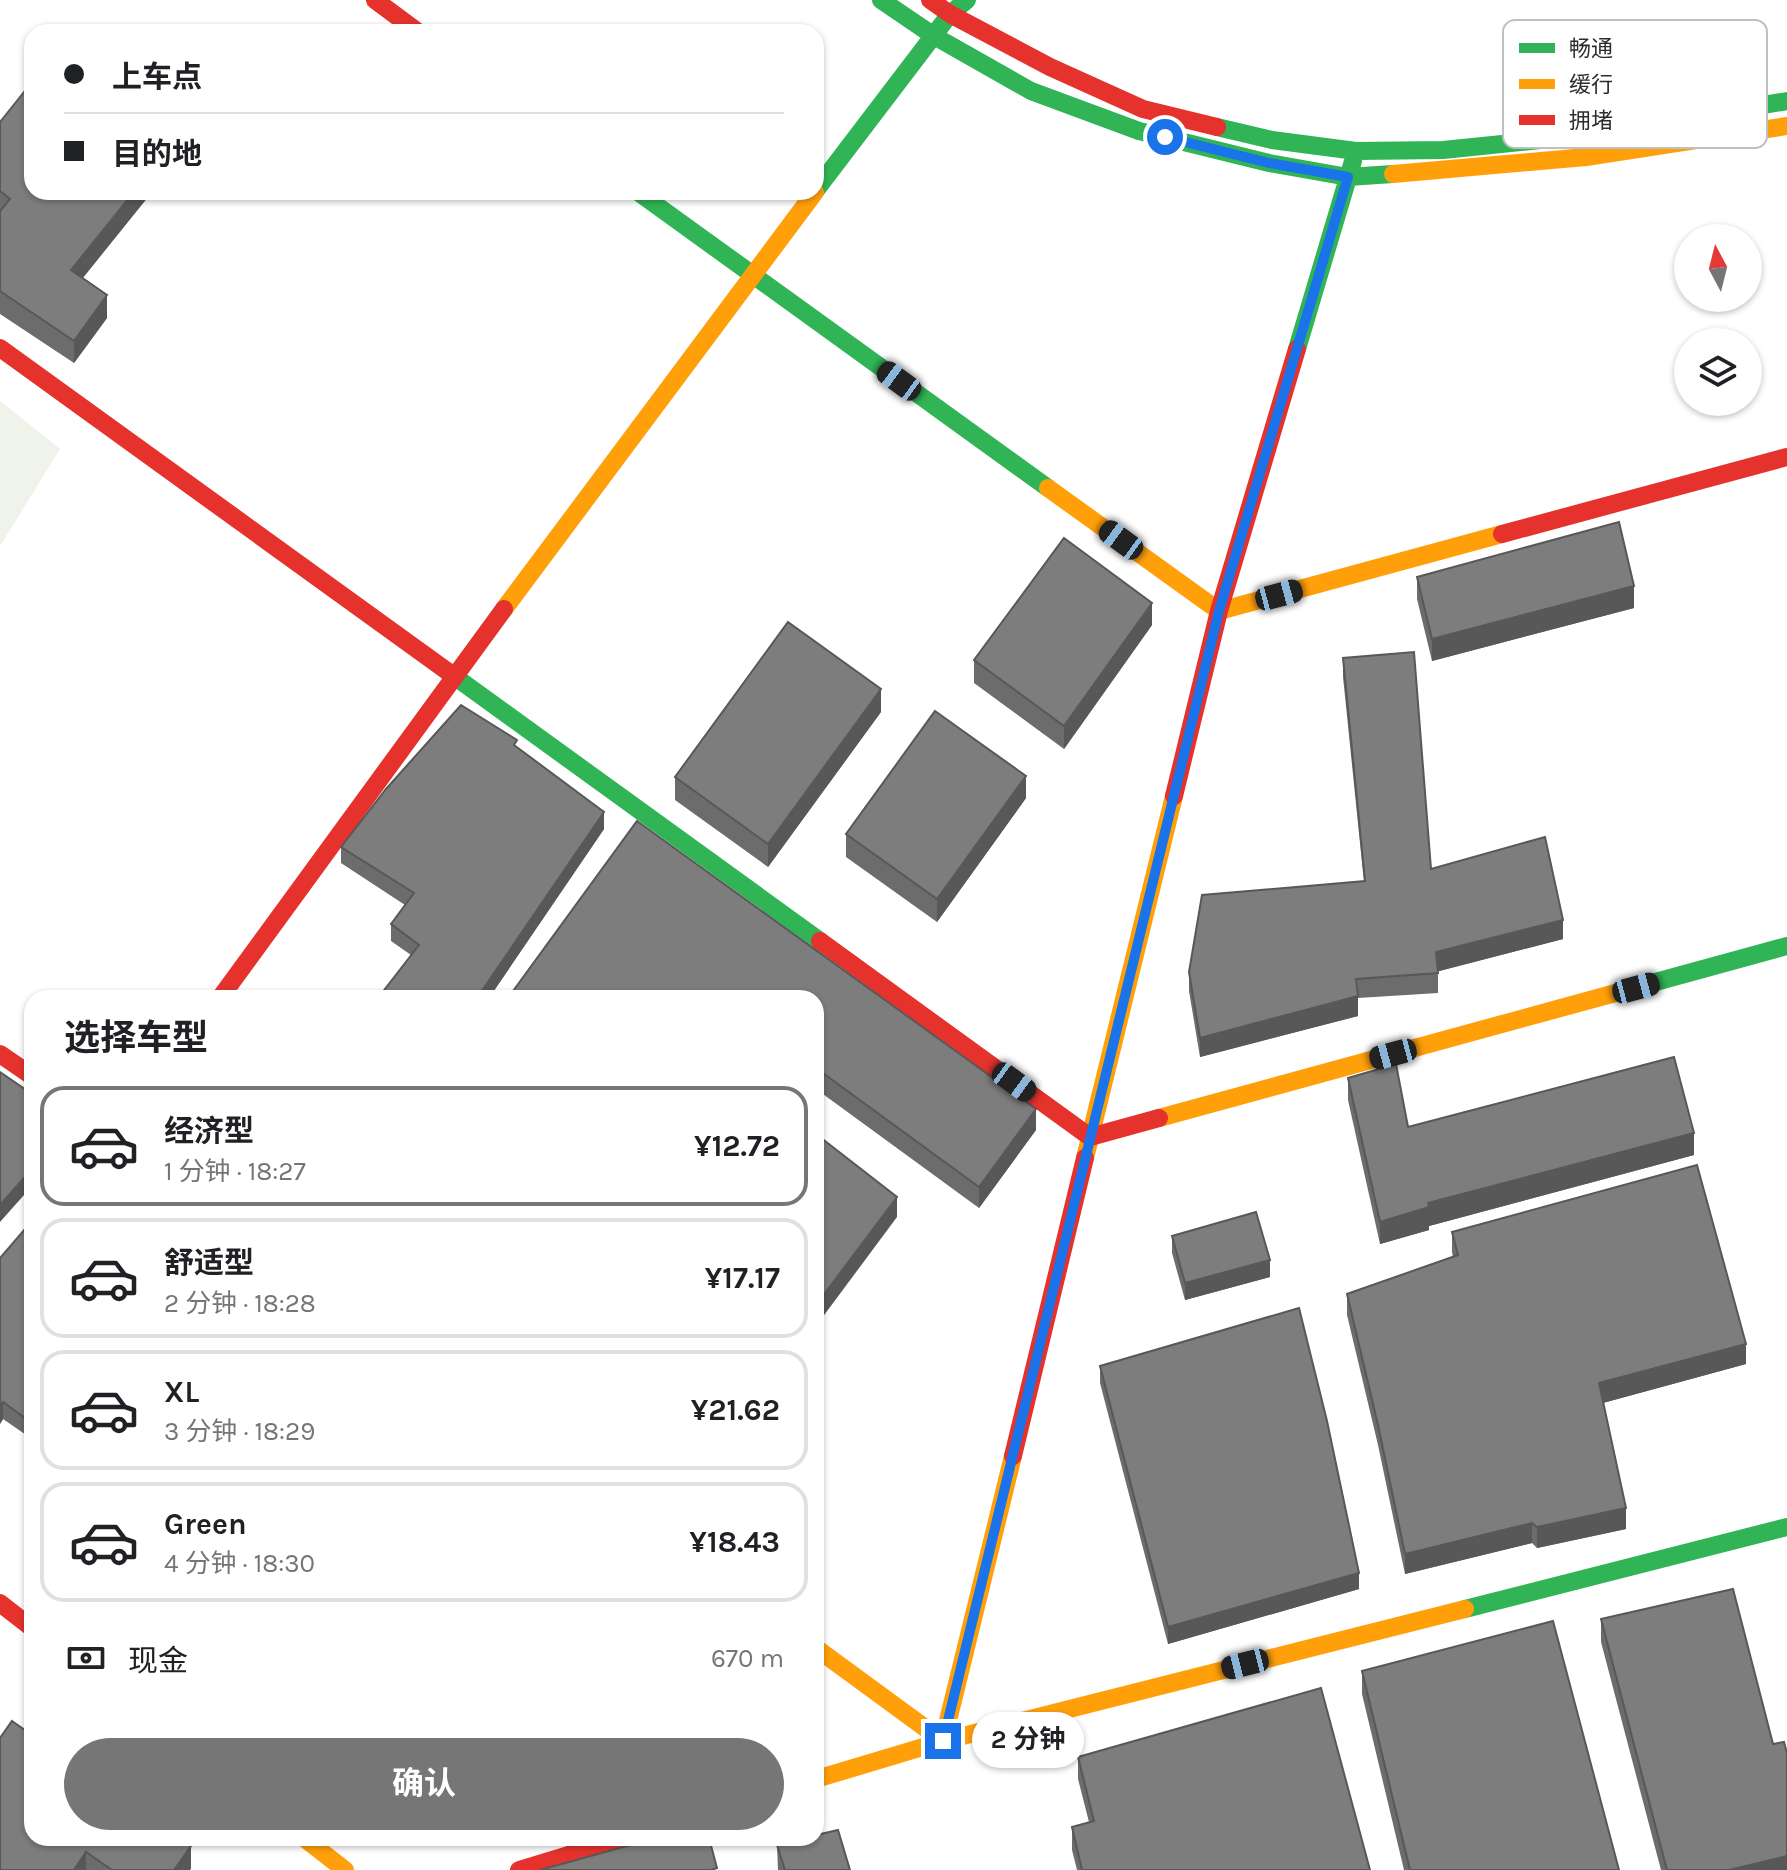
<!DOCTYPE html>
<html lang="zh">
<meta charset="utf-8">
<style>
body{margin:0;font-family:Karla,"Noto Sans SC",sans-serif;background:#f2f2f2;color:#202124;height:100vh;display:flex;flex-direction:column;font-size:30px;white-space:nowrap}
*{box-sizing:border-box;margin:0}
p{font-size:26px;color:#757577}
.icon{flex:none;width:44px;height:44px;fill:none;stroke:currentColor;stroke-width:2;stroke-linecap:round;stroke-linejoin:round}
.map{position:relative;flex:1;overflow:hidden}
.panel{position:absolute;left:24px;top:990px;width:800px;height:856px;display:flex;flex-direction:column;background:#fff;border-radius:24px;box-shadow:0 2px 6px #0004}
.panel>*{flex:none}
.top-card{position:absolute;left:24px;top:24px;width:800px;height:176px;border-radius:24px;box-shadow:0 2px 6px #0004;display:grid;align-content:center;height:176px;padding:0 40px;background:#fff}
.needle{width:52px;rotate:353deg}
.controls{position:absolute;left:1674px;top:224px;display:grid;gap:16px}
.controls a{display:grid;place-items:center;width:88px;height:88px;border-radius:50%;background:#fff;box-shadow:0 2px 6px #0004;font-size:40px}
.end{position:absolute;width:36px;height:36px;margin:-18px;border:10px solid #1a73e8;background:#fff;box-shadow:0 0 0 4px #fff}
.from{border-radius:50%}
.bubble{position:absolute;height:56px;border-radius:28px;background:#fff;box-shadow:0 2px 6px #0004;font-size:26px;font-weight:700;line-height:56px;text-align:center}
.car{position:absolute;width:24px;height:48px;margin:-24px -12px;border-radius:10px;box-shadow:0 0 6px 2px #0007;background:linear-gradient(#222 24%,#8ab4d8 0 40%,#222 0 76%,#8ab4d8 0 86%,#222 0)}
.top-card b{display:flex;align-items:center;gap:28px;height:76px;font-size:30px}
.top-card b+b{border-top:2px solid #e0e0e0}
.top-card i{width:20px;height:20px;background:#202124}
ul{padding:0;list-style:none}
li{display:flex;align-items:center;gap:24px;height:120px;margin:0 16px 12px;padding:0 24px;border:4px solid #e0e0e0;border-radius:24px}
li div{flex:1}
li b{display:block;font-size:30px}
li em{font-style:normal;font-weight:700}
li.active{border-color:#767676}
li>.icon{width:72px;height:72px;stroke-width:1.5}
h2{padding:0 40px;font-size:36px;line-height:96px}
.pay{display:flex;align-items:center;gap:20px;height:88px;padding:0 40px;font-size:30px}
.pay p{margin-inline-start:auto}
.button{display:flex;gap:16px;margin-top:auto;padding:16px 40px}
.button a{flex:1;height:92px;border-radius:48px;background:#767676;color:#fff;font-size:32px;font-weight:700;line-height:92px;text-align:center}
.map>svg:first-child{display:block}
</style>
<div class="map">
<svg width="1787" height="1870" viewBox="0 0 1787 1870">
<rect width="100%" height="100%" fill="#fff"/>
<path fill="#eff3ea" d="M0 401 60 449 0 546Z"/>
<g fill="none" stroke-linecap="round" stroke-linejoin="round">
<path stroke="#30b455" stroke-width="18" d="M881 0 934 36 1031 91 1139 131 1269 163 1348 177 1393 174
M1217 127 1272 140 1356 151 1443 150 1580 136 1787 101
M816 190 950 14 967 0
M638 192 1048 488
M1297 349 1353 161
M447 671 820 941
M1630 989 1787 946
M1465 1609 1787 1527"/>
<path stroke="#ff9f0a" stroke-width="18" d="M1393 174 1586 157 1787 126
M1048 488 1219 611 1502 534
M504 609 815 192
M1159 1118 1630 989
M1085 1158 1174 796
M816 1648 943 1741 1013 1456
M816 1779 943 1741 1465 1609
M304 1838 345 1870"/>
<path stroke="#e5322d" stroke-width="18" d="M375 0 418 32
M930 0 950 14 1050 67 1143 109 1217 127
M0 348 447 671
M1502 534 1787 457
M1174 796 1219 611 1297 349
M820 941 1090 1137 1159 1118
M220 998 504 609
M0 1054 32 1076
M1013 1456 1085 1158
M0 1603 32 1628
M519 1870 624 1838"/>
</g>
<path fill="#6c6c6c" d="M0 122 32 192H152L83 278 107 318 74 363 0 314Z
M1417 577 1634 608 1432 661 1417 599Z
M1152 625 1064 749 974 683V660Z
M1343 658 1431 869 1563 939 1438 971V993L1358 998V1016L1200 1057 1189 991V972L1364 882 1343 677Z
M881 712 768 867 675 800V777Z
M517 748 604 829 489 998H378L411 955 391 941V924L405 905 341 863V847Z
M1026 798 937 922 846 857V834Z
M637 821 1036 1130 979 1208 816 1089V998Z
M1348 1078 1408 1127 1694 1155 1429 1226V1230L1380 1244 1348 1100Z
M32 1221V1439L3 1419 0 1424Z
M1452 1232 1746 1364 1603 1403 1626 1529 1537 1548 1532 1543 1405 1574 1378 1445 1347 1315V1294L1453 1257 1452 1252Z
M1172 1236 1270 1277 1185 1300 1172 1253Z
M1100 1366 1359 1589 1168 1644 1100 1383Z
M1601 1619 1773 1744 1787 1870H1661L1601 1642Z
M1362 1671 1619 1870H1404L1362 1694Z
M0 1738 191 1868 190 1870H0Z
M1078 1757 1370 1870H1077L1072 1850V1827L1089 1822 1078 1779Z
M777 1845 850 1870H778Z"/>
<path fill="#585858" d="M134 192H152L71 292V270Z
M107 295V318L74 363V341Z
M1634 586V608L1432 661V639Z
M1152 603V625L1064 749V726Z
M881 689V712L768 867V844Z
M1026 776V798L937 922V899Z
M604 812V829L489 998H477Z
M1563 920V939L1436 972V952Z
M1358 996V1016L1200 1057V1038Z
M1036 1109V1130L979 1208V1187Z
M1694 1133V1155L1429 1226V1230L1380 1244V1222L1428 1203Z
M32 1169V1186L0 1222V1205Z
M897 1197V1217L816 1326V1305Z
M1270 1260V1277L1185 1300V1283Z
M1746 1344V1364L1599 1404V1383Z
M3 1402V1419L0 1424V1407Z
M1626 1508V1529L1537 1548V1527Z
M1532 1523V1543L1405 1574V1554Z
M1359 1573V1589L1168 1644V1627Z
M191 1846V1868L190 1870H174Z
M86 1852V1870H74Z
M1787 1856V1870H1729Z"/>
<path fill="#7d7d7d" stroke="#585858" stroke-width="2" d="M32 82V192H134L71 270 107 295 74 341 0 291V211L10 199 0 191V122Z
M1619 522 1634 586 1432 639 1417 577Z
M1064 538 1152 603 1064 726 974 660Z
M788 622 881 689 768 844 675 777Z
M1414 652 1431 869 1545 837 1563 920 1436 952 1438 973 1356 979 1358 996 1200 1038 1189 972 1202 895 1365 881 1343 658Z
M461 705 517 740 514 745 604 812 477 998H378L419 945 391 924 414 893 341 847 386 789Z
M935 711 1026 776 937 899 846 834Z
M637 821 1036 1109 979 1187 816 1068V998H508Z
M1674 1057 1694 1133 1428 1203 1429 1207 1380 1222 1348 1078 1396 1064 1408 1127Z
M0 1072 32 1094V1169L0 1205Z
M816 1134 897 1197 816 1305Z
M1697 1165 1746 1344 1599 1383 1626 1508 1537 1527 1532 1523 1405 1554 1378 1425 1347 1294 1458 1255 1452 1232Z
M1256 1212 1270 1260 1185 1283 1172 1236Z
M32 1221V1423L3 1402 0 1407V1258Z
M1299 1308 1327 1421 1359 1573 1168 1627 1100 1366Z
M1733 1589 1773 1744 1784 1742 1787 1753V1856L1729 1870H1667L1601 1619Z
M1553 1621 1619 1870H1410L1362 1671Z
M1321 1688 1370 1870H1082L1072 1827 1094 1821 1078 1757Z
M12 1721 32 1735V1838H180L191 1846 174 1870H112L86 1852 74 1870H0V1738Z
M838 1830 850 1870H785L777 1845 806 1838H816V1835Z
M656 1838H709L717 1868 711 1870H540Z"/>
<g fill="none" stroke-linecap="round" stroke-linejoin="round">
<path stroke="#1a73e8" stroke-width="10" d="M943 1741 1219 611 1348 177 1269 163 1165 137"/>
</g>
<rect x="1503" y="20" width="264" height="128" rx="12" fill="#fff" stroke="#c0c0c0" stroke-width="2"/>
<rect x="1519" y="43" width="36" height="10" fill="#30b455"/>
<rect x="1519" y="79" width="36" height="10" fill="#ff9f0a"/>
<rect x="1519" y="115" width="36" height="10" fill="#e5322d"/>
<g font-size="22" fill="#2c2c2c">
<text x="1569" y="56">畅通</text>
<text x="1569" y="92">缓行</text>
<text x="1569" y="128">拥堵</text>
</g>
</svg>
<div class="controls">
<a><svg class="needle" viewBox="-14 -14 28 28"><path d="M0-13l5 13h-10z" fill="#e53935"/><path d="M0 13l5-13h-10z" fill="#757577"/></svg></a>
<a><svg class="icon" aria-label="layers" viewBox="0 0 24 24"><path d="M12 4l9 5-9 5-9-5zM3 14l9 5 9-5"/></svg></a>
</div>
<i class="end from" style="left:1165px;top:137px"></i>
<i class="end" style="left:943px;top:1741px"></i>
<div class="bubble" style="left:972px;top:1712px;width:112px">2 分钟</div>
<i class="car" style="left:899px;top:381px;rotate:306deg"></i>
<i class="car" style="left:1121px;top:540px;rotate:306deg"></i>
<i class="car" style="left:1279px;top:595px;rotate:75deg"></i>
<i class="car" style="left:1636px;top:988px;rotate:75deg"></i>
<i class="car" style="left:1393px;top:1054px;rotate:255deg"></i>
<i class="car" style="left:1014px;top:1082px;rotate:126deg"></i>
<i class="car" style="left:1245px;top:1664px;rotate:256deg"></i>
<div class="top-card">
<b><i class="from"></i>上车点</b>
<b><i></i>目的地</b>
</div>
<section class="panel">
<h2>选择车型</h2>
<ul>
<li class="active"><svg class="icon" aria-label="car" viewBox="0 0 24 24"><path d="M5 17H2v-5l4-1 3-4h7l3 4 3 1v5h-3M9 17h6M6 11h13"/><circle cx="7" cy="17" r="2"/><circle cx="17" cy="17" r="2"/></svg><div><b>经济型</b><p>1 分钟 · 18:27</p></div><em>¥12.72</em></li>
<li><svg class="icon" aria-label="car" viewBox="0 0 24 24"><path d="M5 17H2v-5l4-1 3-4h7l3 4 3 1v5h-3M9 17h6M6 11h13"/><circle cx="7" cy="17" r="2"/><circle cx="17" cy="17" r="2"/></svg><div><b>舒适型</b><p>2 分钟 · 18:28</p></div><em>¥17.17</em></li>
<li><svg class="icon" aria-label="car" viewBox="0 0 24 24"><path d="M5 17H2v-5l4-1 3-4h7l3 4 3 1v5h-3M9 17h6M6 11h13"/><circle cx="7" cy="17" r="2"/><circle cx="17" cy="17" r="2"/></svg><div><b>XL</b><p>3 分钟 · 18:29</p></div><em>¥21.62</em></li>
<li><svg class="icon" aria-label="car" viewBox="0 0 24 24"><path d="M5 17H2v-5l4-1 3-4h7l3 4 3 1v5h-3M9 17h6M6 11h13"/><circle cx="7" cy="17" r="2"/><circle cx="17" cy="17" r="2"/></svg><div><b>Green</b><p>4 分钟 · 18:30</p></div><em>¥18.43</em></li>
</ul>
<div class="pay"><svg class="icon" aria-label="cash" viewBox="0 0 24 24"><path d="M3 7h18v10H3z"/><circle cx="12" cy="12" r="2"/></svg>现金<p>670 m</p></div>
<div class="button"><a>确认</a></div>
</section>
</div>
